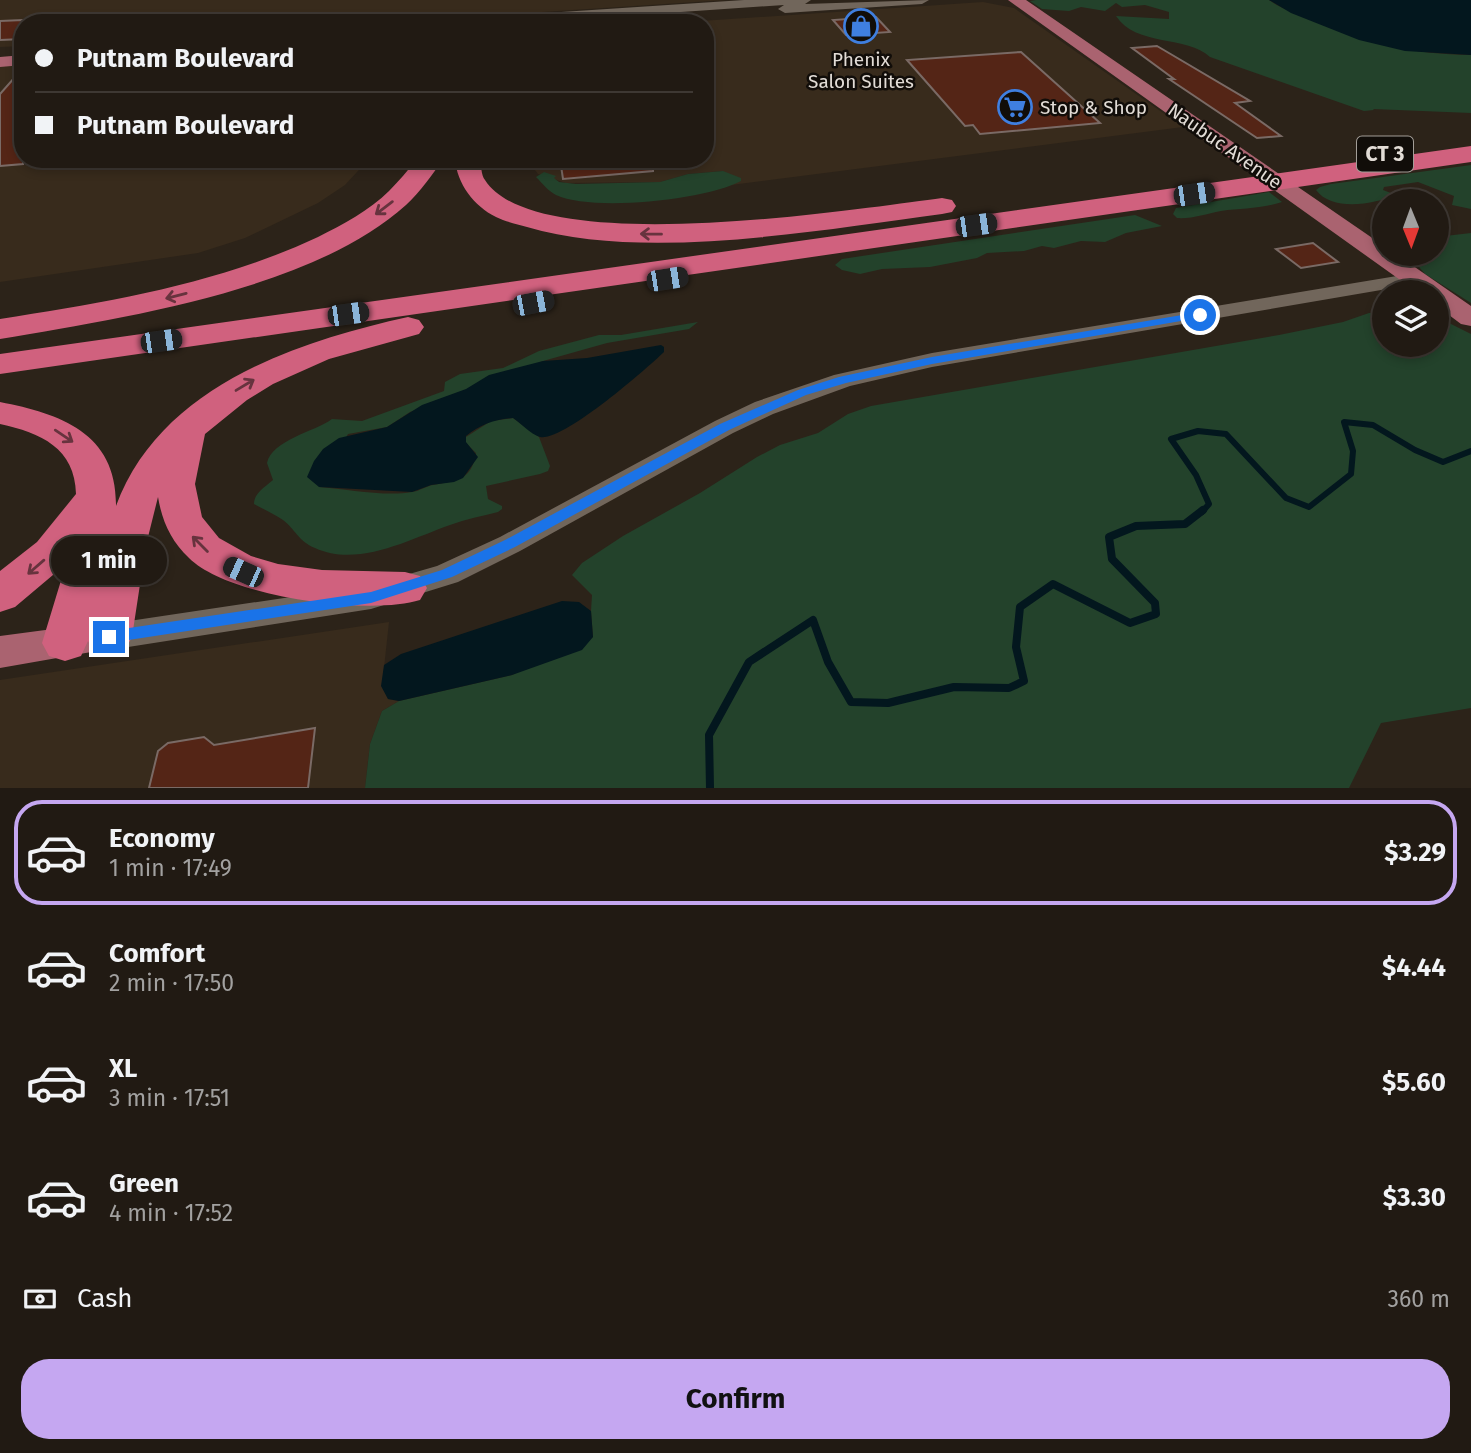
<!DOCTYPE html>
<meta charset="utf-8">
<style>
body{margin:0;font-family:"Fira Sans",sans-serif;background:#29231c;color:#f1f3f6;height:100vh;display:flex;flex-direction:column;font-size:26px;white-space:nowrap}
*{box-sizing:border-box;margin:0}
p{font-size:23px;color:#a2a1a0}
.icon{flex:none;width:38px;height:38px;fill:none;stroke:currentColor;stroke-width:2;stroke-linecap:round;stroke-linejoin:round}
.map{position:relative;height:788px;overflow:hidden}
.drawer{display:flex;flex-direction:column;background:#211a13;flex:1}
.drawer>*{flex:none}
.top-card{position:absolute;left:14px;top:14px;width:700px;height:154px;border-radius:28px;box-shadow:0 4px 10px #0003,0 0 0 2px #3e3833;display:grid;align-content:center;height:154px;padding:0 21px;background:#211a13}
.needle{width:46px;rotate:179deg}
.controls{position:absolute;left:1372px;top:189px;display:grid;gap:14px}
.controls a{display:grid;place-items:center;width:77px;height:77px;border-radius:50%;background:#211a13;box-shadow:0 4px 10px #0003,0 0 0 2px #3e3833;font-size:35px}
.end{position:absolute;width:32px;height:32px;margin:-16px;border:9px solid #1a73e8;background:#fff;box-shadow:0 0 0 4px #fff}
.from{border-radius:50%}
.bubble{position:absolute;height:49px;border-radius:24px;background:#211a13;box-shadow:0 4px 10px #0003,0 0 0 2px #3e3833;font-size:23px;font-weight:700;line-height:49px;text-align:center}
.car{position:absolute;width:21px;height:42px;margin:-21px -10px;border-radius:9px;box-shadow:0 0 5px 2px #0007;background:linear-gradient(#222 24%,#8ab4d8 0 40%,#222 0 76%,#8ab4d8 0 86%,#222 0)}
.top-card b{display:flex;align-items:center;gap:24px;height:66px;font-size:26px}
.top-card b+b{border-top:2px solid #3e3833}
.top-card i{width:18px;height:18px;background:#f1f3f6}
ul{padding:12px 0 0;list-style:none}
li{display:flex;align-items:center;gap:21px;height:105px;margin:0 14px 10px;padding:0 7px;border:4px solid transparent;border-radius:28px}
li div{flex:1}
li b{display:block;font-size:26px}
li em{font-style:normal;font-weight:700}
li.selected{border-color:#c5a7f1}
li>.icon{width:63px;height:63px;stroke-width:1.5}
.pay{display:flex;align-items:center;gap:18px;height:77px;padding:0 21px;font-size:26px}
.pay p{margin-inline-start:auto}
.primary-button{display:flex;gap:14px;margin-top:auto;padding:14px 21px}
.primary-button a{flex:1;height:80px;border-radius:28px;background:#c5a7f1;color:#111;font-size:28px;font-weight:700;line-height:80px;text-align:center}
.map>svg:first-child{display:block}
</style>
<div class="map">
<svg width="1471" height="788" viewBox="0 0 1471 788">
<rect width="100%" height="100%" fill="#2c2319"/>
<path fill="#382b1c" d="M0 0H726L376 23H23V46L0 47Z
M983 2 1014 8 1183 127 731 185 723 171 688 174 660 182 566 183 538 174 532 166 530 159H705V23H671Z
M23 65V159H369L345 185 318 203 245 238 198 253 0 282V66Z
M389 622 382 686 388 699 399 701 382 711 370 744 365 788H0V680Z"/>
<path fill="#23422b" d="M1036 0H1269C1285 11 1301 15 1318 22 1373 45 1412 54 1471 55V113L1373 109 1374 110 1364 111 1210 57C1187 35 1136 47 1116 16L1169 19V12L1145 5 1122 7 1116 3 1105 11 1081 7 1069 11 1055 10 1042 9 1030 1Z
M1471 165V209L1452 205 1454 196 1418 182 1384 187 1383 190 1396 195C1375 204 1332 212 1316 190L1320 187 1331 184Z
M723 171 741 178V181C706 200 592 212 556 195 548 191 542 183 536 177L544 172 556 176 554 178 559 182 576 184 660 182 688 174Z
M1269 192 1282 202C1261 209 1242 208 1221 211 1206 214 1192 219 1177 218L1173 214 1176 208Z
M1135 215 1162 226 1126 233 1105 242 1081 241 1054 248 1042 246 1024 251 987 253 977 258 930 267 882 269 860 274 842 270 835 265 842 259Z
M1471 233V303L1425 274 1413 260 1425 254H1437V246L1445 236Z
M1384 312V345H1437V317L1471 334V708L1381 723 1349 788H365L370 744 382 711 399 701 512 675 593 637 591 611 592 595 572 575 582 563 623 536 700 493 757 457 780 445 818 433 848 414 871 406 1279 335 1343 322 1369 313Z
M698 322 689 329 607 343 543 361 410 412 387 427 348 434 319 487C347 489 386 497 412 492 420 491 426 486 433 485 456 480 471 482 476 453L466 443V437L491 421 513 418 539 437 550 466 548 471 540 474 486 486 488 499 502 506V509L498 512C482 516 466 519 450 525 410 539 358 568 315 548 298 541 295 529 283 520 274 514 263 509 254 504 254 493 265 487 273 480L267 463C272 440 314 432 332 419L362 421 444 391 445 382 460 374 503 368 539 351 599 335H621Z"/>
<path fill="#03171e" d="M1269 0H1471V55L1405 51 1359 40 1291 13Z
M661 345 664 347V352C645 370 563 442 540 437 530 434 521 423 513 418 494 419 480 425 466 436V442L478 457 463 478 454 482 431 485 412 492 319 487 307 477 314 461 323 449 339 438 387 427 422 405 466 389 489 375 543 361 587 358Z
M562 601 579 602 591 611 593 637 582 650 512 675 399 701 388 699 381 686 384 665 401 654Z"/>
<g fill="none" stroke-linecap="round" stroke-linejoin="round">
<path stroke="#03171e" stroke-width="6" d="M1202 512 1209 504 1196 475 1171 439 1198 431 1226 434 1286 498 1309 507 1351 474 1353 451 1344 422 1373 425 1415 450 1443 462 1471 451"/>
<path stroke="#03171e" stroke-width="8" d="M710 788 709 735 749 662 813 620 828 662 851 702 888 703 954 687 1009 688 1024 681 1016 647 1020 607 1053 584 1130 623 1156 614 1155 603 1112 559 1109 537 1136 526 1185 524 1203 510"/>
</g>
<path fill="#542516" stroke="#7a6a65" stroke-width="2" d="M876 17 890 32 846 35 833 20Z
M23 20V39L0 40V21Z
M1157 46 1250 101 1235 103 1281 136 1257 138 1169 79H1174L1132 48Z
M1021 52 1100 123 980 134 973 125 965 126 907 60Z
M23 68V164L0 166V94Z
M560 159H653V171L563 179Z
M1313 243 1338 262 1301 268 1276 249Z
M315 728 308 788H149L158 751 168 743 204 737 214 745Z"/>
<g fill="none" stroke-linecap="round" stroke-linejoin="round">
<path fill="#71665b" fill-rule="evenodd" d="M744 0H811L805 4 929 0 922 4 785 13 778 9 784 5 522 23H450L457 19Z
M1415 273 1422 275 1426 279 1422 283 932 367 850 386 773 414 733 433 520 551 458 582 371 609 109 650 98 646 93 637 98 628 109 624 371 585 437 566 500 537 715 421 755 402 834 375 932 353Z"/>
<path fill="#aa6370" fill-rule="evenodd" d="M1008 0H1026L1384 246V254H1396L1471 306V326L1461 324 1437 306V292H1417Z
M23 55V65L0 67V57Z
M83 625 97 629 102 640 97 651 0 668V636Z"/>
<path fill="#d0617e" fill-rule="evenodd" d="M1471 146V162L0 374V354Z
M417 159H443C433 174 420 192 406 205 312 290 123 318 0 339V319C108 302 218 284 318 237 342 225 370 210 389 191 399 181 408 170 417 159Z
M455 159H481C481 165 481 175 485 180 536 260 856 209 942 198L952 200 956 206 952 212 942 214C820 230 645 262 527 227 517 224 506 222 496 217 474 206 457 184 455 159Z
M408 317 419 320 424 327 419 334 329 359 273 384 247 400 205 434 195 484 202 517 219 538 251 556 278 564 322 570 405 572 420 576 427 588 420 600C369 616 228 597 189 558 171 541 162 521 158 497L146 545 132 637 125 650 109 655 93 650 88 641 81 656 65 661 49 656 42 643 66 564 15 607 0 612V571L37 542 76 494C75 448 41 433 0 424V402C61 414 117 433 116 506 160 387 295 342 408 317Z"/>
</g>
<defs><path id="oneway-shaft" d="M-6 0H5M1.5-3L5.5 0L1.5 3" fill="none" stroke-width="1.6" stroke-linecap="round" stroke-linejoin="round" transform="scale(1.75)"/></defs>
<g stroke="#67333e">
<use href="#oneway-shaft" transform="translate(384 208) rotate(143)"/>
<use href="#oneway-shaft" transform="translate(651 234) rotate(-179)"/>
<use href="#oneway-shaft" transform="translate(176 296) rotate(166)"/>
<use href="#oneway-shaft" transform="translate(245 385) rotate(-31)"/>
<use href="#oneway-shaft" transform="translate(64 436) rotate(34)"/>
<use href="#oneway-shaft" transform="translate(200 544) rotate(-135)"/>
<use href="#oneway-shaft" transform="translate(36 567) rotate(139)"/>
</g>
<path fill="#1a73e8" d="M1200 312 1205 315 1204 317 932 364 846 383 806 395 729 430 515 547 452 577 371 603 109 643 102 637 109 631 371 592 442 570 505 540 720 424 798 390 839 377 932 357Z"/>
<defs>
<g id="shop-ring" transform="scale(1.75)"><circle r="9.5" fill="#110d09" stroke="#3f7fe0" stroke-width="1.5"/><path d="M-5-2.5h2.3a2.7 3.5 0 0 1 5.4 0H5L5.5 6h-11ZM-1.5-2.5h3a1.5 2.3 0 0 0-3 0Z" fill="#3f7fe0"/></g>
<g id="supermarket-ring" transform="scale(1.75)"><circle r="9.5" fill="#110d09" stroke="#3f7fe0" stroke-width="1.5"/><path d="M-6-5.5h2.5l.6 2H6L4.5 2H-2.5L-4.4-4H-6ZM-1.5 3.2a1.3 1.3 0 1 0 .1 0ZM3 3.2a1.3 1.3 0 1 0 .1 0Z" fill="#3f7fe0"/></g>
</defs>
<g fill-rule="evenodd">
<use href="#shop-ring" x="861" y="26"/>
<use href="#supermarket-ring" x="1015" y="107"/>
</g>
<g text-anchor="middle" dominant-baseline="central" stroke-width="5" stroke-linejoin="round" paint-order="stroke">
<g font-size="19" fill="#e2dcd6" stroke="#110d09">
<text x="861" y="59">Phenix<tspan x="861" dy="22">Salon Suites</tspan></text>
<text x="1040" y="107" text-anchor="start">Stop &amp; Shop</text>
</g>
<g font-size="19" fill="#e2dcd6" stroke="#110d09">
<text transform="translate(1225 146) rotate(35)">Naubuc Avenue</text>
</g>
<rect fill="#110d09" stroke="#a39e98" stroke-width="2" x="1357" y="136.5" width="56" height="35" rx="5"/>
<g font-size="21" font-weight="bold" fill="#e2dcd6">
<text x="1385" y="154">CT 3</text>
</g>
</g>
</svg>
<div class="controls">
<a><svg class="needle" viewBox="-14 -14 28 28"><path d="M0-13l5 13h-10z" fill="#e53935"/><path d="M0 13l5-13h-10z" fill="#a2a1a0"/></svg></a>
<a><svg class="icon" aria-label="layers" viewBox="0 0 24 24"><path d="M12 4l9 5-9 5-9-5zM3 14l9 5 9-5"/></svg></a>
</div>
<i class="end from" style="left:1200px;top:315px"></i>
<i class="end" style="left:109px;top:637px"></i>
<div class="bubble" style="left:51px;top:536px;width:116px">1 min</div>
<i class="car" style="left:1194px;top:194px;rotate:82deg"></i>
<i class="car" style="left:976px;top:225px;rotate:82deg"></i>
<i class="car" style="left:667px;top:279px;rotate:81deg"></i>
<i class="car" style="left:533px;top:303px;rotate:79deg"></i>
<i class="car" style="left:348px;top:314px;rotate:82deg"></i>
<i class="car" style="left:161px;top:341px;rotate:82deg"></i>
<i class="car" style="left:243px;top:572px;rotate:294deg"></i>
<div class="top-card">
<b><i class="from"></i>Putnam Boulevard</b>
<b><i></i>Putnam Boulevard</b>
</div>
</div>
<section class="drawer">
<ul>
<li class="selected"><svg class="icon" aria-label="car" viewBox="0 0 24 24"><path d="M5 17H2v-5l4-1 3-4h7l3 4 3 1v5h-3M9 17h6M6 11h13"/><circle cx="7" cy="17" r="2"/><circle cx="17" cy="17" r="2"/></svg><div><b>Economy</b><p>1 min · 17:49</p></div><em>$3.29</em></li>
<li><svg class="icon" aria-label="car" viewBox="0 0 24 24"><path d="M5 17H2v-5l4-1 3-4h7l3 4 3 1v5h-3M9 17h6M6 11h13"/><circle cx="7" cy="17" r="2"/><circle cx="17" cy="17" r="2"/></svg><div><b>Comfort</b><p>2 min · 17:50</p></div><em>$4.44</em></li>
<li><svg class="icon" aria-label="car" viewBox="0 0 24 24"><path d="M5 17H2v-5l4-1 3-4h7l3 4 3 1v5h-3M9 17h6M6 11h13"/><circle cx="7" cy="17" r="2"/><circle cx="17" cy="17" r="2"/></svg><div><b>XL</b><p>3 min · 17:51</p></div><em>$5.60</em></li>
<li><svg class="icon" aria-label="car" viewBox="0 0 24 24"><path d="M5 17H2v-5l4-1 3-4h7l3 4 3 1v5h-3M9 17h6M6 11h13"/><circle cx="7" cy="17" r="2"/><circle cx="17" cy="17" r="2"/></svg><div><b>Green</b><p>4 min · 17:52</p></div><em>$3.30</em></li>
</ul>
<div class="pay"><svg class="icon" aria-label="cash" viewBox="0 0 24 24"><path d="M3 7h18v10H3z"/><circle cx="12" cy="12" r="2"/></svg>Cash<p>360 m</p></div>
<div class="primary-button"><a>Confirm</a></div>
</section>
